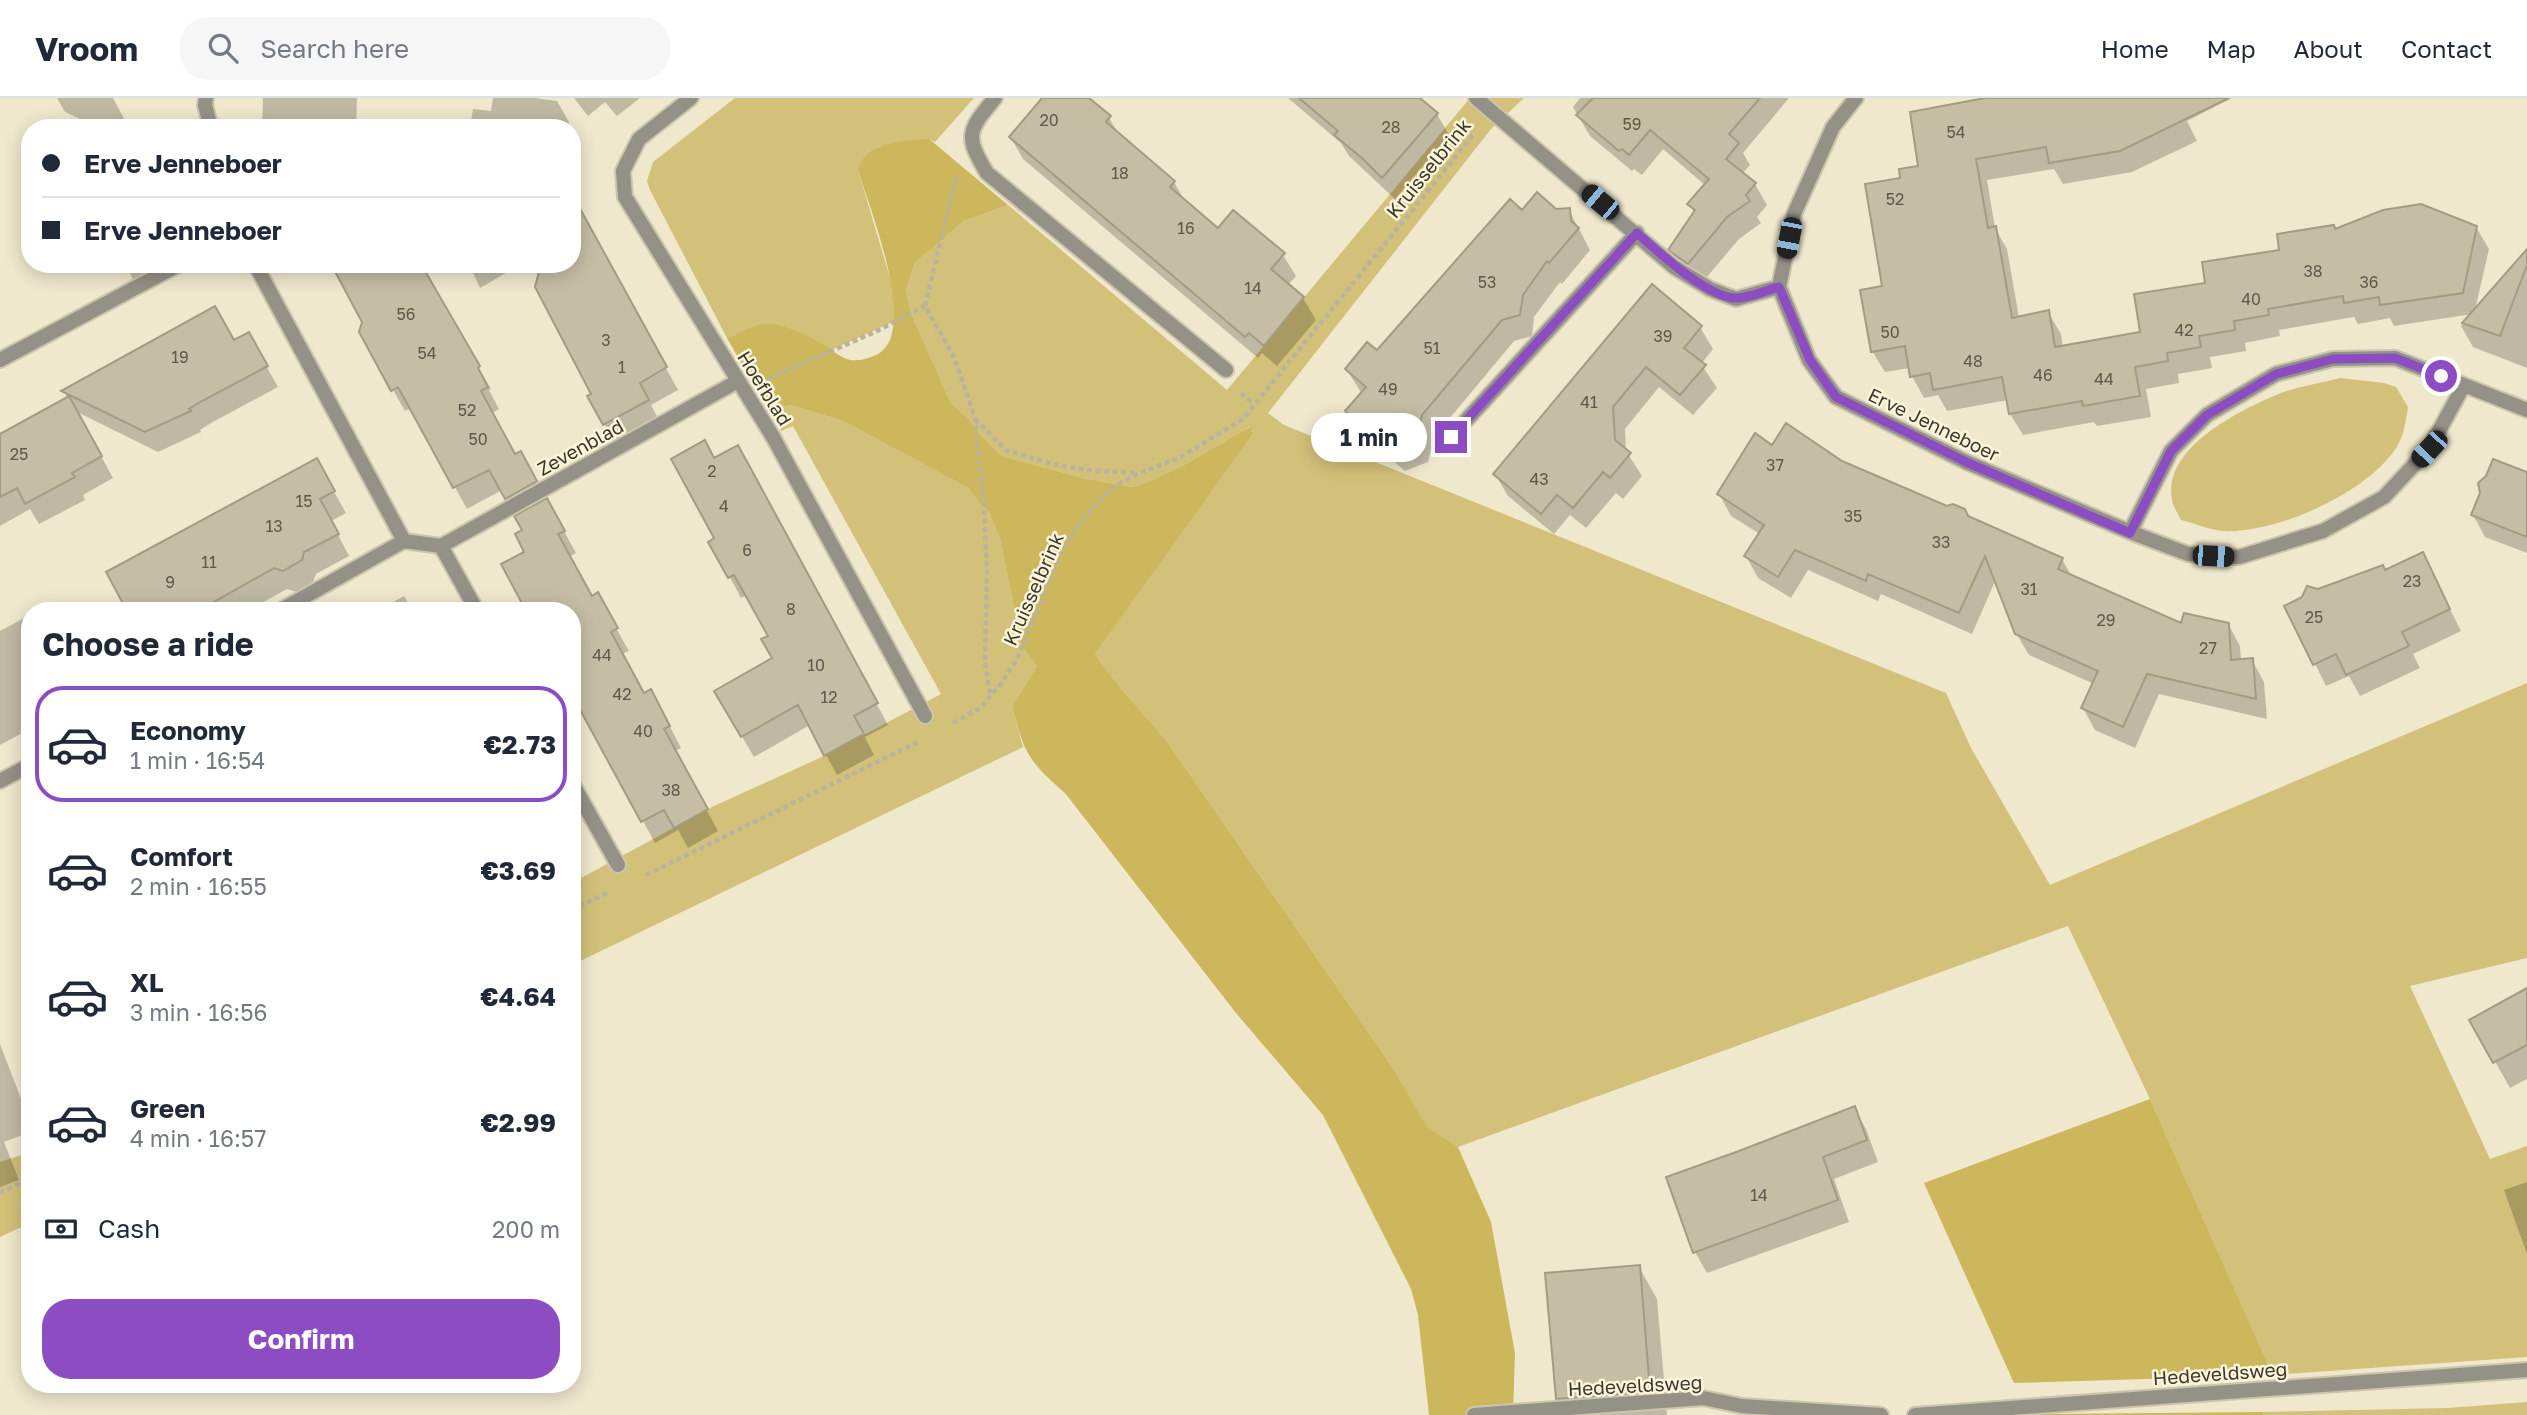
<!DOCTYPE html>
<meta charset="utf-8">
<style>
body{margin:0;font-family:"Golos Text",sans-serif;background:#f6f6f7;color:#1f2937;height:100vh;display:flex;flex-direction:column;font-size:26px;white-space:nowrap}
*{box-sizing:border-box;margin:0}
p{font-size:23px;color:#747a83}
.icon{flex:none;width:38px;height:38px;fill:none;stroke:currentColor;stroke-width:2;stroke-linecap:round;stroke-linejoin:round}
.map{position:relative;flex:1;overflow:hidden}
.side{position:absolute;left:21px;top:504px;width:560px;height:791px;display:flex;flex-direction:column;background:#fff;border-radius:28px;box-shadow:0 4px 18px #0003}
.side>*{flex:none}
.guide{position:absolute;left:21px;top:21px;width:560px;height:154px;border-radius:28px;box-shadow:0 4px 18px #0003;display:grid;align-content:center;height:154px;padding:0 21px;background:#fff}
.end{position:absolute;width:32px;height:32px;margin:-16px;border:9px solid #8c4dc3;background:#fff;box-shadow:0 0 0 4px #fff}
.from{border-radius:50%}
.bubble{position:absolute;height:49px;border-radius:24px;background:#fff;box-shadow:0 4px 18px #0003;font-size:23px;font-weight:700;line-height:49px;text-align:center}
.car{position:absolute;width:21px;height:42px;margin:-21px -10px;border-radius:9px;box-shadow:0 0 5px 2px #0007;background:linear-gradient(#222 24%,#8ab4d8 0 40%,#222 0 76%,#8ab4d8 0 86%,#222 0)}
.guide b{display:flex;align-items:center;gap:24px;height:66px;font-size:26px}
.guide b+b{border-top:2px solid #e0e1e3}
.guide i{width:18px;height:18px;background:#1f2937}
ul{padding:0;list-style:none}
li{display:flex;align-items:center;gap:21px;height:116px;margin:0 14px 10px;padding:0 7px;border:4px solid transparent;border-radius:28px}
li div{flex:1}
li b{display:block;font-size:26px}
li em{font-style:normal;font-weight:700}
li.selected{border-color:#8c4dc3}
li>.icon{width:63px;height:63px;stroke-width:1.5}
h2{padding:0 21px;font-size:32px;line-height:84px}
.pay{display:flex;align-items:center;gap:18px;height:77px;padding:0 21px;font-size:26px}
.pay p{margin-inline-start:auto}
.button{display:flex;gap:14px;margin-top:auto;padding:14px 21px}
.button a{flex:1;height:80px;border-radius:28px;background:#8c4dc3;color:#fff;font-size:28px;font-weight:700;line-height:80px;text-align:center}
header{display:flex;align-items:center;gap:42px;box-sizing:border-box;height:98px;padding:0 35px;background:#fff;border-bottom:2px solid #e0e1e3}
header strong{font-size:33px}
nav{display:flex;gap:38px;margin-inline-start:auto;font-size:24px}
.search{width:490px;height:63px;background:#f6f6f7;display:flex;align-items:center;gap:18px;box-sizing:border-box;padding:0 24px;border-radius:28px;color:#747a83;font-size:26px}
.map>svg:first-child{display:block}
</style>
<header>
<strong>Vroom</strong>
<div class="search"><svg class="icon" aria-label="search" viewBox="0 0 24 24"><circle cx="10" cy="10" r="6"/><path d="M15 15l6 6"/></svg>Search here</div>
<nav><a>Home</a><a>Map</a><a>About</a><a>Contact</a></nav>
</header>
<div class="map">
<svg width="2527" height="1317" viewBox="0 0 2527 1317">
<rect width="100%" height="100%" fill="#efe8cd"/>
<path fill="#d3c17a" d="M735 0H974L935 44 927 40 878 49 858 72 893 190 895 223 831 252 818 243 754 229 727 240 650 92 647 83 653 64Z
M1470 0H1524L1491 31 1268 315 1284 327 1946 595 1971 650 2050 787 2527 585V860L2410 888 2490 1061 2527 1048V1259L2273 1277 2150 1001 2068 828 1458 1049 1427 1030 1393 970 1166 642 1118 587 1095 556 1253 333 1249 329 1182 368 1145 385 1132 389 1083 380 1002 358 981 337 968 320 951 305 911 215 906 192 915 165 964 123 1008 107 1227 292Z
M2340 280 2384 285 2396 289 2408 309C2406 322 2404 339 2396 350 2367 395 2276 436 2223 433 2209 432 2194 425 2181 422 2178 416 2173 408 2172 402 2162 349 2242 311 2281 295 2300 288 2321 285 2340 280Z
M790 307 843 323 968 390 979 402 989 415 1000 441 1022 549 1037 568 1012 608 1023 649 572 867V785L714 708 824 658 941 596 793 328 781 333 768 313Z
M30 1054V1125L0 1139V1064Z
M2527 1304V1317H2263L2264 1314 2447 1310Z"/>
<path fill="#cdb75c" d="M928 40 1008 107 964 123 915 165 906 192 911 215 951 305 968 320 981 337 1002 358 1083 380 1132 389 1145 385 1182 368 1244 332 1251 329 1253 335 1095 556 1118 587 1166 642 1393 970 1427 1029 1458 1049 1491 1124 1515 1255 1513 1317H1429L1418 1217 1411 1191 1323 1017 1236 915 1065 695C1027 662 1025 656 1012 608L1037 568 1022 549 1000 441 989 415 968 390 843 323 790 307 768 313 757 282 746 274 727 240C740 235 754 226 768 226 783 226 805 236 818 243 829 249 838 259 850 262 860 263 867 261 876 257 921 236 869 109 858 72 865 43 903 44 928 40Z
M2150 1001 2273 1277 2014 1285 1924 1085Z
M2264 1314 2263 1317H2030L2047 1316Z"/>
<path fill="#0003" d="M57 0H113L129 30H65L80 21 65 14Z
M263 0H357L356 30H262Z
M493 0H535L557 3 569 24 568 30H470L473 11 491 13Z
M574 0H640L617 18 605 4 588 18Z
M1074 0H1086L1109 20 1120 38 1174 84 1186 105 1219 132 1283 157 1296 178 1288 187 1303 200 1316 222 1277 268 1262 255 1258 260 1023 61 1011 40Z
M1288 0H1418L1437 16 1449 37 1395 101 1349 58 1341 45Z
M1580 0H1789L1743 55 1750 67 1742 76 1755 86 1767 107 1757 119 1761 125 1739 141 1701 186 1683 173 1670 152 1695 116 1690 107 1706 88 1663 51 1642 77 1634 71 1632 73 1590 38 1573 9Z
M1994 0H2232L2187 23 2197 43 2132 74 2063 86 2054 71 1987 82 1995 130 2007 151 2019 220 2048 214 2061 236 2063 249 2142 235 2207 186 2281 153 2335 133 2476 129 2489 151 2475 212 2527 154V270L2473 249 2461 228 2472 216 2394 228 2390 220 2358 226 2354 219 2279 232 2280 238 2245 245 2246 253 2210 259 2212 270 2178 276 2179 285 2146 291 2151 319 2097 328 2094 324 2023 337 2010 316 2008 302 1947 313 1938 297 1924 300 1912 278 1910 270 1885 274 1872 253 1902 82 1920 70Z
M1569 112 1590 152 1562 186 1560 184 1534 219 1532 238 1514 243 1434 339 1428 364 1405 373 1360 335 1347 313 1362 296 1347 272 1378 255 1523 114Z
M601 151 678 292 651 307 660 324 617 348 589 299 594 297 572 166Z
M125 166H163L134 183Z
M469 166H521L480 190Z
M442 207 491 291 489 292 499 311 492 315 515 358 533 377 576 455 569 459 591 500 597 497 629 553 622 556 644 597 663 615 681 650 675 653 718 733 688 750 678 732 655 745 572 594V513L527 455 524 432 502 392 467 411 411 310 405 313 393 292Z
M1700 229 1713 251 1701 266 1717 290 1693 317 1659 289 1625 331 1626 353 1642 378 1623 401 1616 395 1586 430 1570 417 1554 436 1508 398 1495 376Z
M233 244 260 257 278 289 211 325 200 332 201 334 158 354 77 314 113 380 83 397 85 402 39 426 30 411 0 428V338L68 301 64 293Z
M1772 349 1841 364 2062 461 2072 479 2183 528 2228 526 2240 548 2241 563 2252 562 2264 584 2267 621 2159 596 2135 650 2095 632 2083 610 2094 586 2029 557 2016 535 1996 481 1972 536 1881 496 1878 503 1808 472 1791 500 1758 480 1746 458 1760 436 1731 418 1719 396Z
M316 362 346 415 331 423 349 458 316 476 313 484 296 494 287 491 247 513H129Z
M714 362 749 370 888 627 865 639 874 657 837 677 810 627 754 659 716 594 774 561 770 539 747 497 741 500 720 461Z
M2527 376V455L2485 439 2473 417Z
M2422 456 2461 533 2413 556 2420 570 2360 598 2349 578 2326 588 2287 509 2318 493 2385 474Z
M404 498 413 513H377Z
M51 506 67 513H38Z
M430 507 433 513H420Z
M30 517V631L0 647V533Z
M572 766 582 785 572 790Z
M2527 892V981L2510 990 2472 923Z
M0 946 30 1024V1034L4 1044 19 1082 0 1089Z
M1854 1010 1866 1031 1878 1064 1834 1081 1849 1124 1707 1175 1695 1154Z
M2527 1084V1156L2504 1092Z
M1639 1169 1657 1201 1667 1317H1567L1557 1301Z"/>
<path fill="#c5bea4" stroke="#a29c82" stroke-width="2" d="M1042 0H1089L1111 18 1106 24 1175 83 1170 89 1218 130 1233 112 1285 155 1271 171 1304 199 1264 248 1249 235 1245 239 1009 39Z
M1299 0H1420L1438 15 1382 80 1363 61 1334 37 1338 33Z
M1593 0H1760L1729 36 1739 45 1726 61 1756 85 1746 97 1750 103 1727 119 1688 166 1668 152 1695 112 1687 106 1709 81 1650 32 1629 57 1622 51 1619 53 1576 17Z
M1985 0H2229L2120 53 2049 65 2046 49 1976 61 1988 130 1996 128 2012 220 2049 212 2055 249 2140 234 2134 196 2205 185 2202 164 2279 152 2277 136 2334 127 2335 131 2383 112 2421 106 2477 128 2463 195 2380 207 2379 199 2344 205 2343 198 2268 211 2269 217 2234 223 2235 232 2199 238 2201 249 2167 255 2168 263 2135 269 2140 298 2083 308 2082 303 2009 316 2002 279 1933 292 1930 275 1910 279 1905 248 1871 254 1860 192 1882 188 1865 86 1900 80 1899 71 1918 68 1910 14Z
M1537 94 1556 111 1570 110 1571 123 1579 130 1549 165 1547 163 1523 197 1520 217 1502 222 1422 317 1416 342 1391 352 1345 313 1366 289 1345 271 1367 244 1377 252 1510 101 1522 112Z
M572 96 667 269 640 285 649 302 603 327 587 298 591 296 535 189 541 166H572Z
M2527 151V167L2500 238 2462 225Z
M331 166H421L480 268 478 270 488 289 481 293 515 356 521 353 537 383 505 401 489 372 453 390 398 289 391 293 359 234 362 224Z
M1652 186 1702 228 1684 250 1706 267 1680 297 1646 269 1613 309 1615 342 1631 355 1610 380 1603 374 1573 410 1557 397 1541 416 1493 376Z
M215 208 234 242 249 234 268 268 200 304 189 311 191 313 145 334 61 293Z
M69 298 102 358 72 375 75 379 25 406 17 390 0 399V336Z
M1786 325 1842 363 1947 408 1953 406 1965 411 1968 418 2063 460 2058 471 2181 525 2184 515 2229 525 2231 562 2253 560 2256 601 2147 576 2123 629 2081 610 2098 573 2015 536 1985 458 1959 515 1868 476 1866 483 1795 452 1778 479 1744 458 1764 427 1717 396 1755 335 1772 347Z
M705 342 714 360 738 347 878 605 854 618 864 636 824 658 798 607 741 639 714 593 772 560 761 541 768 538 734 477 728 480 708 444 714 440 671 361Z
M317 360 335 393 320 401 339 436 304 454 302 462 283 473 274 470 198 513H127L106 474Z
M2493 361 2527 374V439L2471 417 2480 395 2478 385 2486 378Z
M547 400 565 433 558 436 592 498 598 494 618 530 611 534 644 595 651 591 670 628 664 631 708 711 674 730 664 712 641 724 572 597V513H526L501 466 524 454 515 436 522 432 514 418Z
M2423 454 2450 511 2402 534 2409 548 2346 577 2336 556 2313 567 2284 508 2302 499 2307 488 2318 491 2383 467 2385 472Z
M2527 890V947L2493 965 2469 922Z
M1855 1008 1867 1042 1823 1059 1838 1102 1693 1155 1666 1079 1739 1053Z
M1640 1167 1650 1294 1556 1301 1545 1175Z"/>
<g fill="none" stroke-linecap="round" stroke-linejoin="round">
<g stroke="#cbc5ad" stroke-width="18">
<path id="service" d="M1474 1317 1703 1300 1742 1308 1881 1317
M1915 1317 2527 1272"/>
</g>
<g stroke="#cbc5ad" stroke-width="18">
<path id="minor" d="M206 0 205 7 211 30
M691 0 639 41 623 73 625 99 773 339 925 618
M995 0C968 33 964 37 987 75L1226 272
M1476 0 1674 169 1710 191 1736 201 1779 189 1809 262 1836 299 1966 364 2130 434 2188 456 2239 459 2323 433 2384 399 2429 351 2464 287 2527 312
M255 166 404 443
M1779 189 1794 116 1833 29 1856 0
M0 262 180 166
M1451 339 1637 135
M2130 434 2171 353 2207 317 2276 276 2333 261 2395 260 2464 287
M441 448 477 513
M279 513 404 443 441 448 738 283
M0 683 30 667
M572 685 618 767"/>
</g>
<path stroke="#b9b39d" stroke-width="4.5" stroke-dasharray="5 3.5" stroke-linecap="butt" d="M956 79 925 208 954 259 975 320 984 408 987 475 985 563 990 597
M767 281 875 234 925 208
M1241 295 1254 306
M975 321 1006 352 1052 366 1087 372 1137 375
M953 625 980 610 1000 587 1017 561 1063 449 1086 417 1105 397 1119 386 1139 375 1179 360 1243 321 1474 36
M646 777 918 644
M572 812 609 794
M0 1095 30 1080"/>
<use href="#service" stroke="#949186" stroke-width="14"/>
<use href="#minor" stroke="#949186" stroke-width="14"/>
</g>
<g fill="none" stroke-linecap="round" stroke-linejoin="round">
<path stroke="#8c4dc3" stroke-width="9" d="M1451 339 1637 135C1657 153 1709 201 1737 200 1750 200 1766 192 1779 189L1810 262 1836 299 1966 364 2130 435 2171 353 2207 317 2276 276 2333 261 2395 260 2441 278"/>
</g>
<g text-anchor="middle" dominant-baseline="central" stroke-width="5" stroke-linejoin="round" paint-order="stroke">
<g font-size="16" fill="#5d594b">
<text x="1049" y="22">20</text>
<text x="1632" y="26">59</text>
<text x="1391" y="29">28</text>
<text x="1956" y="34">54</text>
<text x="1120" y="75">18</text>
<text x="1895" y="101">52</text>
<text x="1186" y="130">16</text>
<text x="2313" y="173">38</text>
<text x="1487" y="184">53</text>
<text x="2369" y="184">36</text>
<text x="1253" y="190">14</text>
<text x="2251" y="201">40</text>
<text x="406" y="216">56</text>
<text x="2184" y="232">42</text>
<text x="1890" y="234">50</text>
<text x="1663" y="238">39</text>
<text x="606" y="242">3</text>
<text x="1432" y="250">51</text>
<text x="427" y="255">54</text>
<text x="180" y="259">19</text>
<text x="1973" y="263">48</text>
<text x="622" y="269">1</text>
<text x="2043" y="277">46</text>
<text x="2104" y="281">44</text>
<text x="1388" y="291">49</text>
<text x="1589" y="304">41</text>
<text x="467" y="312">52</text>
<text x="478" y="341">50</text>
<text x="19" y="356">25</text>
<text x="1775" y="367">37</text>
<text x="712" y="373">2</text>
<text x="1539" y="381">43</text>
<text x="304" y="403">15</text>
<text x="724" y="408">4</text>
<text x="1853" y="418">35</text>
<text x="274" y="428">13</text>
<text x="1941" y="444">33</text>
<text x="747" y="452">6</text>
<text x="209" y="464">11</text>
<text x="2412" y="483">23</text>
<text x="170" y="484">9</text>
<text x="2029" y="491">31</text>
<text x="791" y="511">8</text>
<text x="2314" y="519">25</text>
<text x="2106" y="522">29</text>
<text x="2208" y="550">27</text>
<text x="602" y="557">44</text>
<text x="816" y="567">10</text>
<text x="622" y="596">42</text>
<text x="829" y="599">12</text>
<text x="643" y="633">40</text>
<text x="671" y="692">38</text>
<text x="1759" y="1097">14</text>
</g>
<g font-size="19" fill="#3a372d" stroke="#fcf5da">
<text transform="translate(1428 70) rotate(-51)">Kruisselbrink</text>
<text transform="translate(765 290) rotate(58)">Hoefblad</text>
<text transform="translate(1934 326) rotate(26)">Erve Jenneboer</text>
<text transform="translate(580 349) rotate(-29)">Zevenblad</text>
<text transform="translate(1033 491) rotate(-66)">Kruisselbrink</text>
<text transform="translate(2220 1275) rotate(-4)">Hedeveldsweg</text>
<text transform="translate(1635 1287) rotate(-3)">Hedeveldsweg</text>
</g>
</g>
</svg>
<i class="end from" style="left:2441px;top:278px"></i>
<i class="end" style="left:1451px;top:339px"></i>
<div class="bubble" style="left:1311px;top:315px;width:116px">1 min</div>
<i class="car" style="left:1600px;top:104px;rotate:310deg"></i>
<i class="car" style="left:1789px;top:140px;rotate:191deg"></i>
<i class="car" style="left:2429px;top:351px;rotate:223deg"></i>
<i class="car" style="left:2213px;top:458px;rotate:93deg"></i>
<div class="guide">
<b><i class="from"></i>Erve Jenneboer</b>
<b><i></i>Erve Jenneboer</b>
</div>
<section class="side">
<h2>Choose a ride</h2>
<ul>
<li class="selected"><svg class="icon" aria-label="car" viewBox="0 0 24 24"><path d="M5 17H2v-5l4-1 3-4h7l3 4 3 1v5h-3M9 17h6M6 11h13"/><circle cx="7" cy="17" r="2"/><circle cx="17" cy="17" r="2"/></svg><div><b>Economy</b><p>1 min · 16:54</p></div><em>€2.73</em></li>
<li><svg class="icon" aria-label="car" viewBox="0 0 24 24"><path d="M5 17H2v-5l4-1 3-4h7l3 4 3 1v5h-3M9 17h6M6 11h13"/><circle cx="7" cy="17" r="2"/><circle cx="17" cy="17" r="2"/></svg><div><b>Comfort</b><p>2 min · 16:55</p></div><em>€3.69</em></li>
<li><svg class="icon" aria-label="car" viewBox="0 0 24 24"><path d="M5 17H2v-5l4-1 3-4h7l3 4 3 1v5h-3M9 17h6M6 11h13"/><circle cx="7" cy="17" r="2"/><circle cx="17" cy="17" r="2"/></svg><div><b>XL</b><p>3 min · 16:56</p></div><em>€4.64</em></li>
<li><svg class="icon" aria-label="car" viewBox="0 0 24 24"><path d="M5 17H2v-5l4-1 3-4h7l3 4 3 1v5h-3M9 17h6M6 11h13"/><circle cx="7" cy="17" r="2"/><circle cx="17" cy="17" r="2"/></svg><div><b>Green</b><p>4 min · 16:57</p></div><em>€2.99</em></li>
</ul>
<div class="pay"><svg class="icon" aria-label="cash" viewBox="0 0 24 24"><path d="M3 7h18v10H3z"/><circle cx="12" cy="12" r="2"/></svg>Cash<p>200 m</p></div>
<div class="button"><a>Confirm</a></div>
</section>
</div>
